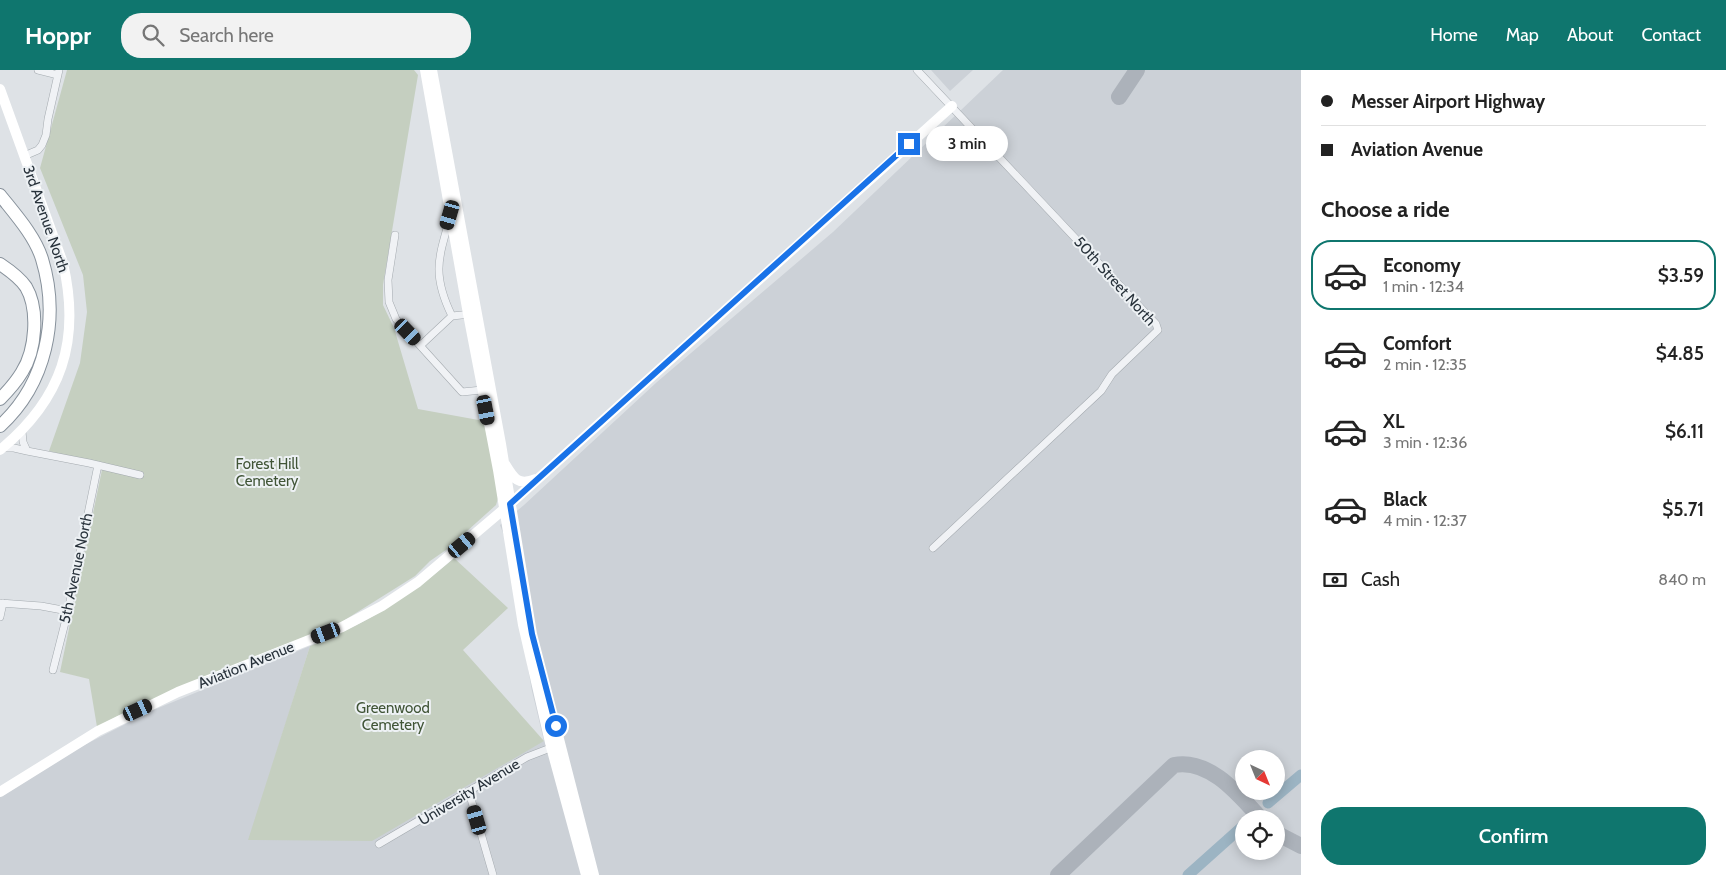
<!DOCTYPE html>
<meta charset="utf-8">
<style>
body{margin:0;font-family:Cabin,sans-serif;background:#f2f2f2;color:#222;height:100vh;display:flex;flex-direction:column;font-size:19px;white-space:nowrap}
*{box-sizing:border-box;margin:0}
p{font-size:16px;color:#767676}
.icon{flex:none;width:28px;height:28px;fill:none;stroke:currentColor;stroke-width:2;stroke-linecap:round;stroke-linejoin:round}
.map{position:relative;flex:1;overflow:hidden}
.drawer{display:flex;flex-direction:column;background:#fff;width:425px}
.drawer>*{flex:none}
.top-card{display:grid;align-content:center;height:110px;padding:0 20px;background:#fff}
.needle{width:32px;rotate:137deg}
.controls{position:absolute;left:1235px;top:680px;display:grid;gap:10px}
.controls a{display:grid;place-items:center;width:50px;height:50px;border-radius:50%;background:#fff;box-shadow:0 2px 12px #0003;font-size:25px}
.end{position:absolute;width:22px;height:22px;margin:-11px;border:6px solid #1a73e8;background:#fff;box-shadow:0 0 0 2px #fff}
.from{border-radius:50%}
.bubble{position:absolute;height:35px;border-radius:18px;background:#fff;box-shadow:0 2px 12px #0003;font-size:16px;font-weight:600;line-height:35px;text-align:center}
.car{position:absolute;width:15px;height:30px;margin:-15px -8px;border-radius:6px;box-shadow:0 0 4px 1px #0007;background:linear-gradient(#222 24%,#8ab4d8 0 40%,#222 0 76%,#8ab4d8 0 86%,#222 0)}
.top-card b{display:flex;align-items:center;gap:18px;height:48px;font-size:19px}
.top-card b+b{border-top:1px solid #e0e0e0}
.top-card i{width:12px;height:12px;background:#222}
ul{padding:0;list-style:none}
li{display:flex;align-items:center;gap:15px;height:70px;margin:0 10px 8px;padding:0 10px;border:2px solid transparent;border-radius:20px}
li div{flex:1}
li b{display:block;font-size:19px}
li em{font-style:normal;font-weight:600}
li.selected{border-color:#0f766e}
li>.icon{width:45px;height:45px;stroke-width:1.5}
h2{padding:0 20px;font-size:22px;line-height:60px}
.pay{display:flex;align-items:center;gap:12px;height:55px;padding:0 20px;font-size:19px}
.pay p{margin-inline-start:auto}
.button{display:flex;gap:10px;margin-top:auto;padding:10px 20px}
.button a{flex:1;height:58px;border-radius:20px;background:#0f766e;color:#fff;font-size:20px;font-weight:600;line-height:58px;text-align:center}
header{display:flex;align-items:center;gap:30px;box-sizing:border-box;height:70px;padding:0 25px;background:#0f766e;color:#fff}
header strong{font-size:24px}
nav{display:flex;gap:28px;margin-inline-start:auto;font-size:18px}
.search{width:350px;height:45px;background:#f2f2f2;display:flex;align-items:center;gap:12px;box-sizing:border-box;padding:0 18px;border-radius:20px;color:#767676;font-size:19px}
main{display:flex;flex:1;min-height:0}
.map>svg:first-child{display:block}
</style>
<header>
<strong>Hoppr</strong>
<div class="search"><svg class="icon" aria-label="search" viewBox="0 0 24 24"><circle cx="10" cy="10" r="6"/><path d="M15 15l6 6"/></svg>Search here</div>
<nav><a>Home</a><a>Map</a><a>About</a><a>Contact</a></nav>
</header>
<main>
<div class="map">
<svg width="1301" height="805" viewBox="0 0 1301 805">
<rect width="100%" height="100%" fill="#dee2e6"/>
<path fill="#ccd1d7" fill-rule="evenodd" d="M931 0H973L950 21Z
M1003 0H1301V805H0V727L57 689 151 641 310 576 249 770 544 671 532 621 505 468 500 455 524 435 657 312 833 162ZM1244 689H1276V721H1244ZM1244 749H1276V781H1244Z"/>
<path fill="#c5cfc0" d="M67 0H414L418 5 383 215V235L394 258 418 339 484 351 499 425 496 435 446 480 430 491 415 506 340 553 176 619 135 637 97 657 89 609 60 602 103 395 49 381 80 293 87 242 83 205 40 98Z
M454 488 508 538 463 580 544 671 372 771 248 770 310 576C362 556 411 526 454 488Z"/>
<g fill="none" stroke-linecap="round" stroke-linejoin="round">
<path stroke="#9cb4c3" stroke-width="11" d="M1268 733 1301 705
M1188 805 1244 755"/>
<path stroke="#acb2ba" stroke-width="16" d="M1119 27 1137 0
M1276 763 1301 776
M1058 805 1174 695C1210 688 1240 726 1261 749"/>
<g stroke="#a4aaaf" stroke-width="8">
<path id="street" d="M38 0 58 5
M917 0 1156 254 1158 260 1112 304 1101 321 933 478
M24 86 38 80 42 75 46 65 48 49 59 0
M450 148C438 189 432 205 452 246
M395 165 388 210 389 232 396 249 462 322 482 320
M421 275 452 246 471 244
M22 361 23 372 27 381 89 393 140 405
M2 378H14L27 381
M0 533 41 536 68 541
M0 547 3 533
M53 600 68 541 98 395
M469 722 493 805
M379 774 527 687 553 677"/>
</g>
<g stroke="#87919b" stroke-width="14">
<path id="highway" d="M0 125C15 144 35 166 42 189 60 248 46 314 0 356
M0 194C9 200 20 208 26 217 39 239 36 280 22 302 16 312 8 321 0 329"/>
</g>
<use href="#street" stroke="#f0f2f5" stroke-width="7"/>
<path stroke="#fff" stroke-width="10" d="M425 0 468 244 498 400 523 555 551 677 586 805
M432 0 501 374 532 564 594 805
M0 19 63 193C81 271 62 329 0 380
M505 394C514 409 518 416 536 409
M0 722 98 661 178 622 342 557 382 536 418 512 510 434 952 36"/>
<use href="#highway" stroke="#fff" stroke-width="12"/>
</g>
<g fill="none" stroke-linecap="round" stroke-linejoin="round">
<path stroke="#1a73e8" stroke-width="6" d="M556 656 532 564 510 434 909 74"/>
</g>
<g text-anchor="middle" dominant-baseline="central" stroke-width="4" stroke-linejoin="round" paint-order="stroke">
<g font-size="15" fill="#28323b" stroke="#edf1f4">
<text transform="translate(46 149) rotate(71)">3rd Avenue North</text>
<text transform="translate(1115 211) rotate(48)">50th Street North</text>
<text transform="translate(76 498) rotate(-78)">5th Avenue North</text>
<text transform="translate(246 595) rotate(-22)">Aviation Avenue</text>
<text transform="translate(469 722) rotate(-31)">University Avenue</text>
</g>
<g font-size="15" fill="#415537" stroke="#edf1f4">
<text x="267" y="394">Forest Hill<tspan x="267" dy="17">Cemetery</tspan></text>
<text x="393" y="638">Greenwood<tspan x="393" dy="17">Cemetery</tspan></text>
</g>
</g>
</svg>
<div class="controls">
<a><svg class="needle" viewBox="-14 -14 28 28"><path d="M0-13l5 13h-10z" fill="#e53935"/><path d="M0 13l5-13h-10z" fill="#767676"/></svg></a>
<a><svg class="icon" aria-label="locate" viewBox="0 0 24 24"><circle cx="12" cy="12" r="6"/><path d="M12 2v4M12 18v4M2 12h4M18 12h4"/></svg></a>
</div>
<i class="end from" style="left:556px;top:656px"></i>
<i class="end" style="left:909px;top:74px"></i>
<div class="bubble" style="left:926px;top:56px;width:82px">3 min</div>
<i class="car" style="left:450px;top:145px;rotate:196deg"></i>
<i class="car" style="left:408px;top:262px;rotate:136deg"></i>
<i class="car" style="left:486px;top:340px;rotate:169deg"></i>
<i class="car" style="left:462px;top:475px;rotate:50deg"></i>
<i class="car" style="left:326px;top:563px;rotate:249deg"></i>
<i class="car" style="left:138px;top:640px;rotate:65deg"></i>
<i class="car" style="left:477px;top:750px;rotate:344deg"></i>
</div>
<section class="drawer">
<div class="top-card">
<b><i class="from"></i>Messer Airport Highway</b>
<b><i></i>Aviation Avenue</b>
</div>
<h2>Choose a ride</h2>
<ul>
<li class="selected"><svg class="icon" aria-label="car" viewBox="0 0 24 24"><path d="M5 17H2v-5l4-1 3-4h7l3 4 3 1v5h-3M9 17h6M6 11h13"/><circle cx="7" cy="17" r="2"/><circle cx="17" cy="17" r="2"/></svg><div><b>Economy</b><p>1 min · 12:34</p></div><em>$3.59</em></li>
<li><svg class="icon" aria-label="car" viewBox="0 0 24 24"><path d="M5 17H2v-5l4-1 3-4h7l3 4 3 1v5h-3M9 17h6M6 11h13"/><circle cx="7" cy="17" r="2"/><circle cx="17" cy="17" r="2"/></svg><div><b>Comfort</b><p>2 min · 12:35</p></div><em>$4.85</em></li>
<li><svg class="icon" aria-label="car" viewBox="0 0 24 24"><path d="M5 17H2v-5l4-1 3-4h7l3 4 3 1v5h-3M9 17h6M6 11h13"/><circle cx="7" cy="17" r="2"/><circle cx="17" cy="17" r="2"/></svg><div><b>XL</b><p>3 min · 12:36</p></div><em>$6.11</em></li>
<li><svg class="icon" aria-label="car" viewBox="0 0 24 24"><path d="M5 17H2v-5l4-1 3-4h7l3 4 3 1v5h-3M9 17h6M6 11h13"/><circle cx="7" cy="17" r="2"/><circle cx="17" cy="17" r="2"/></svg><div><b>Black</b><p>4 min · 12:37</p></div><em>$5.71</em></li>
</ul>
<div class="pay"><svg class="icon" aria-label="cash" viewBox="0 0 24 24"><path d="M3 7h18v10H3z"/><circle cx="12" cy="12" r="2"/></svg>Cash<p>840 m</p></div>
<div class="button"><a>Confirm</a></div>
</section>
</main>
